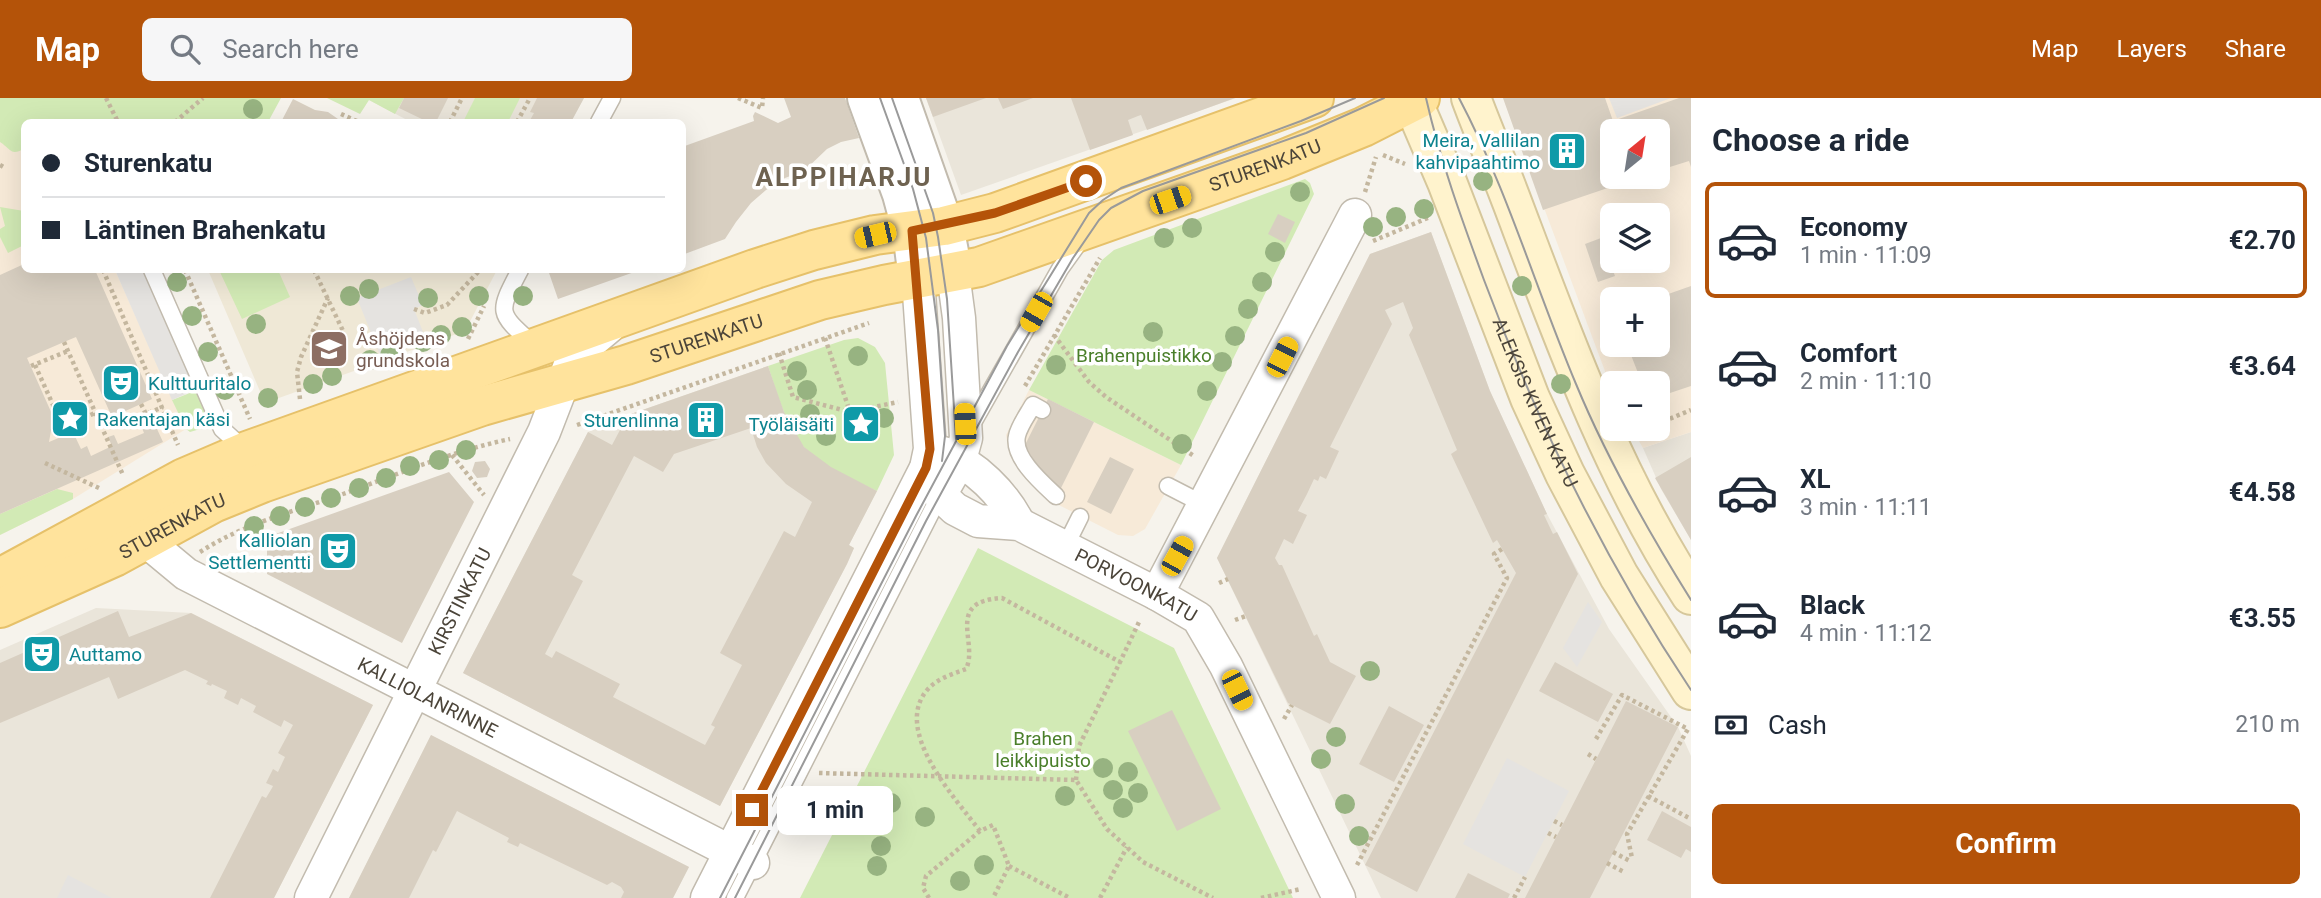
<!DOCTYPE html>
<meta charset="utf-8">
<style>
body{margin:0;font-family:Roboto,sans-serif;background:#f6f6f7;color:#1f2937;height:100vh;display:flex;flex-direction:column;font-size:26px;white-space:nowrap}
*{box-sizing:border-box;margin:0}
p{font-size:23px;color:#747a83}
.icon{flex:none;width:38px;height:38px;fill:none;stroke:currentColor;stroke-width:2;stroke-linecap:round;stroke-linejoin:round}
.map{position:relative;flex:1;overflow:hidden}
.panel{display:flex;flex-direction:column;background:#fff;width:630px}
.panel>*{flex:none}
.hud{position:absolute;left:21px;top:21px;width:665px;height:154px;border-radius:10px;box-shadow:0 7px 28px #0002;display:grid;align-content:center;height:154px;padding:0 21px;background:#fff}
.needle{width:46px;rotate:30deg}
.tools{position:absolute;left:1600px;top:21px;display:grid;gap:14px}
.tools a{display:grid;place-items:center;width:70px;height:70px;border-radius:10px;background:#fff;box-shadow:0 7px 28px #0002;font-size:35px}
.end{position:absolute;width:32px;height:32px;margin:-16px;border:9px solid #b45309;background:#fff;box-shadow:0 0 0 4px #fff}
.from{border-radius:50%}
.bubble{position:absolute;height:49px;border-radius:10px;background:#fff;box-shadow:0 7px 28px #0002;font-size:23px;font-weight:700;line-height:49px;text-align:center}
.car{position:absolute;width:21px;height:42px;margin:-21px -10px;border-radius:9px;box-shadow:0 0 5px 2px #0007;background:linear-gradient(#f5c518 24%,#345 0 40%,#f5c518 0 76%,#345 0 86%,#f5c518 0)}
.hud b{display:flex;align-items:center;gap:24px;height:66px;font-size:26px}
.hud b+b{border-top:2px solid #e0e1e3}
.hud i{width:18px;height:18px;background:#1f2937}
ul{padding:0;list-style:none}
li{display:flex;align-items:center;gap:21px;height:116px;margin:0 14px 10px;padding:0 7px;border:4px solid transparent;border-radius:10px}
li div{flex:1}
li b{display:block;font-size:26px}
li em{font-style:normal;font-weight:700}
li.active{border-color:#b45309}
li>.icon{width:63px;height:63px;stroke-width:1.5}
h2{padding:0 21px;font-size:32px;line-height:84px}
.pay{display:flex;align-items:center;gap:18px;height:77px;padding:0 21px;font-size:26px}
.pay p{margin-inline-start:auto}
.primary-button{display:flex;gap:14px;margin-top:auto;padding:14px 21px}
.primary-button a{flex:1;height:80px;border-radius:10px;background:#b45309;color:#fff;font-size:28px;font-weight:700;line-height:80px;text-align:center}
header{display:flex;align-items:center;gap:42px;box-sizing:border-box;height:98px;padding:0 35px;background:#b45309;color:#fff}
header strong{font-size:33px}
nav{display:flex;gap:38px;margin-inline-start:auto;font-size:24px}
.search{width:490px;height:63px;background:#f6f6f7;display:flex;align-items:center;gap:18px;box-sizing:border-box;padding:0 24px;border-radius:10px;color:#747a83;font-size:26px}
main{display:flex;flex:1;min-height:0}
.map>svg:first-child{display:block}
</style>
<header>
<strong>Map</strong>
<div class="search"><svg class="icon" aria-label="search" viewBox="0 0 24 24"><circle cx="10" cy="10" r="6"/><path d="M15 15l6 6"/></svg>Search here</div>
<nav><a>Map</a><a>Layers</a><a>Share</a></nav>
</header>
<main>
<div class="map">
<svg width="1691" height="800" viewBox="0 0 1691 800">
<rect width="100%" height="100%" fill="#f6f3ec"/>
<path fill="#eae5da" d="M370 0H584L571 24H411L369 2Z
M926 0H1236L961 97Z
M1431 134 1490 293 1547 416 1609 531 1678 629 1691 658V800H1381L1217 460 1370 156Z
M768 268 784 314 831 369 877 393 849 447 854 450 847 466 720 708 463 575 588 334 628 317Z
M1691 334V442L1661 391 1643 350Z
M96 510 191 515 373 607 274 800H0V552Z
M431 637 689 769 673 800H349Z"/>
<path fill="#f7ead8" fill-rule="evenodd" d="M0 0 24 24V172H115L186 331 73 401 0 437Z
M1503 0H1691V334L1643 350 1632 331H1657V285H1612V292ZM1612 33H1657V79H1612ZM1612 117H1657V163H1612ZM1612 201H1657V247H1612Z
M1029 292 1181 367 1145 431 1133 438 1118 437 1045 400 1022 377 1008 349 1006 337Z"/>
<path fill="#efe8d6" d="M208 172H497L465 233 265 305Z"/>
<path fill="#d2eab5" d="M0 0H281L268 24H24V51C10 58 11 51 0 44Z
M327 0H404L395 16 369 2 360 16Z
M475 0H520L508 24H463Z
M1305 81 1310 85 1314 96 1181 367 1029 292 1102 162 1114 152Z
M0 109 24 113V147L8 155 0 139V131L5 128Z
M219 172H278L290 199 242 221Z
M858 240 875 249 885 265 894 357 877 393C855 382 818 367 803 348 785 325 777 295 768 268L844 242Z
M195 293 199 295 213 323 207 329 190 334 186 331 172 302Z
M57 391 73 395V401L0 437V416Z
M978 450 1174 550 1293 800H800Z"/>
<path fill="#e5e3e0" d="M1609 0H1671L1617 20Z
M115 172H152L204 288 172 302Z
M411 179 423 207 414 211 425 239 380 257 357 200Z
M1588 504 1602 524 1577 569 1563 550Z
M1507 660 1569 693 1525 779 1463 746Z
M68 777 112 800H57Z"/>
<path fill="#d8cfc1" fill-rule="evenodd" d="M404 0H448L436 24H428L399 10Z
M537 0H584L571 24H529L534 15 530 14Z
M784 0H845L859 40 841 44 827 51 804 73 785 80 766 92 751 105 736 124 725 141 682 157V49L754 23 753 18 755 14 778 25 791 19Z
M926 0H986L933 19Z
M998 0H1033L1003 11Z
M1071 0H1235L1147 32 1141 17 1138 18 1128 22 1133 37 1090 52Z
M1503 0H1605L1613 23 1679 0H1691V69L1689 63 1657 73V33H1612V79H1640L1543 112Z
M293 1 315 12 328 14 338 21 337 24H281Z
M1278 116 1295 124 1285 145 1268 136Z
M1431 134 1490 293 1547 416 1544 417 1553 436 1557 434 1578 476 1417 794 1365 767 1516 475 1497 442 1493 445 1451 356 1457 352 1409 237 1413 230 1403 204 1385 212 1392 226 1330 349 1339 353 1326 381 1320 378 1318 383 1314 381 1307 396 1298 413 1307 417 1293 446 1284 441 1275 460 1279 467H1282L1314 538 1317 536 1330 564 1356 578 1330 626 1288 605 1217 460 1370 156Z
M1601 140 1615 178 1598 184 1585 146Z
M24 166V172H95L152 301 112 319 76 239 64 244 27 260 56 325 52 327 49 344 73 334 81 351 87 348 91 358 112 348 108 339 114 337 118 346 144 335 140 325 152 320 163 344 0 416V177Z
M548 172H640L558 201Z
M1691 188V288L1667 296 1661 308 1657 306V285H1642L1627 247H1657V200Z
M768 268 784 314 804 349 831 369 877 393 849 447 854 450 847 466 720 708 463 575 588 334 612 347 628 317ZM751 330 757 349 766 365 786 386 812 404 795 439 784 433 720 555 742 567 711 627 715 629 705 647 613 599 620 586 556 553 552 560 545 556 583 483 572 477 634 358 663 374 674 356Z
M1048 301 1094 324 1060 392 1043 377 1025 347Z
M1110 359 1134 371 1111 416 1087 404Z
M1691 359V442L1655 380Z
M485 363 490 371 487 379 477 380 472 373 475 364Z
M449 374 474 404 402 545 267 476V448L270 438Z
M118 513 129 539 191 515 373 607 274 800H210L262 698 266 700 272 690 273 688 266 685 273 671 278 674 285 659 278 655 293 627 284 622 281 629 253 614 256 608 241 600 238 607 224 600 227 593 212 586 211 588 206 586 208 583 185 572 118 601 109 579 0 625V565Z
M1555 564 1613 596 1598 624 1539 593Z
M1626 603 1678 629 1590 800H1525Z
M1389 608 1424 627 1394 684 1359 666Z
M1172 612 1221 711 1177 733 1128 633Z
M431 637 689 769 673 800H621L624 794 621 789 612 784 607 787 520 745 518 749 507 744 509 740 457 713 436 754 433 752 409 800H349Z
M1662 713 1691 729V754L1686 751 1681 760 1647 742Z
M1468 775 1510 796 1508 800H1455Z"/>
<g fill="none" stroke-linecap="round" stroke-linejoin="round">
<g stroke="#c2bbae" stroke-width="19">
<path id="service" d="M599 24 612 0
M152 172 222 331 245 352
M520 172C497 216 497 214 535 248
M1042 312 1033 307C1028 316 1019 328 1017 338 1012 359 1042 385 1056 398
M971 328 1060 171 1080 143
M1168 388 1205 407
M1065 449 1080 419
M735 800 940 397"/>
</g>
<g stroke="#c2bbae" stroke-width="35">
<g id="minor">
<path d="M943 355C975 367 1004 396 1019 426"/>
<path id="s1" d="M926 370 940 397 955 411 978 423 1019 426 1157 496 1198 520 1226 568 1339 800"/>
<path d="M940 397 960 362 966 340 959 220 953 175"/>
<path id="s2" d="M125 430 145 442 186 476 753 765"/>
<path d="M1157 496 1355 117"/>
<path id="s3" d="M311 800 544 334 573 259 610 228"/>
<path d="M707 800 926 370 930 351 918 181"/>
</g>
</g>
<g stroke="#c2bbae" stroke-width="42">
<path id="tertiary" d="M867 0 902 96 912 133 918 181
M899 0 944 128 953 175"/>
</g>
<g stroke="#d6c79b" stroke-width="42">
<path id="secondary" d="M1411 0 1447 84 1530 300 1565 376 1619 478 1691 592
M1471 0C1484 35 1499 69 1512 104 1563 239 1612 376 1691 497"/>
</g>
<g stroke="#e6c16a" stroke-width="42">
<g id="primary">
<path d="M0 480 184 380 247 353 755 171 814 152 875 137 944 128 995 115 1314 0"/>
<path id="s4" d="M0 510 114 459 213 405 262 385 482 308 626 267 820 202 884 187 979 169 1282 62 1363 29 1420 0"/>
</g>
</g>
<path stroke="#c4b79f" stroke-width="4.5" stroke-dasharray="3.5 3.5" stroke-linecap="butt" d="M106 0 118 24
M738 0 762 10 763 0
M341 16 359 24
M175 24 203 0
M450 24 462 0
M517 24 530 0
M1383 57 1405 66
M0 67 5 70
M1365 94 1376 59
M1373 143 1430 119
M103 172 178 347
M185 172 250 321
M314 172 344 235
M414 211 425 215 447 207 480 172
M1054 237 1089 284 1106 299 1194 358
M825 240 850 314
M468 241 484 208
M64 244 123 377
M779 255 793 299 850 314 898 304
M35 267 63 329 95 315
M31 268 68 253
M1025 288 1100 160
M300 301 297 274 301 259 328 200
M141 306 146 316 163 309
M1657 326 1691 312
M577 327 869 225
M1638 335 1647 331
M452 357 484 397
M45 365 101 391
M200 454C243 426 295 413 343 396 398 376 453 353 510 341
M1219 485 1228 481
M1235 522 1246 518
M1284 621 1292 607
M1596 641 1622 597 1688 631 1627 736 1632 760
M1588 656 1596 661
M819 675 1076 682 1107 731 1143 764 1213 800
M1076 682 1079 648 1120 564
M1648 698 1691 721
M1554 723 1562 727
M980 733C956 701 891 632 928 591 938 580 953 576 966 571 979 545 944 503 1002 500L1120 564 1139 524
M1548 735 1556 739
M1613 754 1630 763
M1607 765 1624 774
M1357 767 1507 480 1494 456 1502 451
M1009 768 1070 800
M929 800 923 790 926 778 980 733 993 727 1009 768 993 800
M1100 800 1127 749
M1261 800 1301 791
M1514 800 1525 779"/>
<use href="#service" stroke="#fff" stroke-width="16"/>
<use href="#minor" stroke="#fff" stroke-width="32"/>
<use href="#tertiary" stroke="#fff" stroke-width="38"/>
<use href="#secondary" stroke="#fff3cd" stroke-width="38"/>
<use href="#primary" stroke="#ffe39c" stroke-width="38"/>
<g stroke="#9a9a9a" stroke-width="2">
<path d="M880 0 913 91 926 140 938 232 945 338 942 363"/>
<path d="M892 0 933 115 938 139 947 201 956 341"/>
<path id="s5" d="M1426 0C1440 62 1462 122 1484 182 1538 327 1605 463 1691 592"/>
<path d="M1459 0C1507 91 1536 191 1576 286 1607 361 1648 433 1691 502"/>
<path d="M720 800 916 418 1007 248 1089 115 1103 102 1121 90 1301 23 1355 0"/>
<path d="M735 800 926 423 1018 254 1073 160 1099 122 1111 110 1143 93 1306 35 1384 0"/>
</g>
</g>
<g fill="#97b381">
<circle cx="253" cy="11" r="10"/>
<circle cx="1483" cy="83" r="10"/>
<circle cx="1300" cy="94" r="10"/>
<circle cx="1424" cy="111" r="10"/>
<circle cx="1396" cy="119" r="10"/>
<circle cx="1373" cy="129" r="10"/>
<circle cx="1192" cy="130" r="10"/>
<circle cx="1164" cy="140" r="10"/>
<circle cx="1275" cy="154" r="10"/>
<circle cx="177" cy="184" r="10"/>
<circle cx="1262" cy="184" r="10"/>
<circle cx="1522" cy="188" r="10"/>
<circle cx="369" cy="191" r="10"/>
<circle cx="350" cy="198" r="10"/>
<circle cx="479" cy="198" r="10"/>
<circle cx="523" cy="198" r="10"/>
<circle cx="428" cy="200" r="10"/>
<circle cx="1248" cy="211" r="10"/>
<circle cx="192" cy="218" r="10"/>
<circle cx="256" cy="226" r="10"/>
<circle cx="462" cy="229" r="10"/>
<circle cx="1153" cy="234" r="10"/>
<circle cx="441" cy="237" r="10"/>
<circle cx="1235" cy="238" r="10"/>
<circle cx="423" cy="244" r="10"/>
<circle cx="208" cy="254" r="10"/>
<circle cx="390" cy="257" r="10"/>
<circle cx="858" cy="258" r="10"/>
<circle cx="370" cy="262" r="10"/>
<circle cx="1222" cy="264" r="10"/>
<circle cx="1056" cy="267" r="10"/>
<circle cx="797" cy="273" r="10"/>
<circle cx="332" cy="278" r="10"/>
<circle cx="313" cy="286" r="10"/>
<circle cx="1561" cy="286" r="10"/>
<circle cx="225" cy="292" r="10"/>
<circle cx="807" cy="292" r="10"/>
<circle cx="1207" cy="293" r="10"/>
<circle cx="268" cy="300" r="10"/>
<circle cx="810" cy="316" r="10"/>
<circle cx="884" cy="320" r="10"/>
<circle cx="826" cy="338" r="10"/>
<circle cx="1182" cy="346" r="10"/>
<circle cx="466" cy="352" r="10"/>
<circle cx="439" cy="362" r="10"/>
<circle cx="410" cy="368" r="10"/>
<circle cx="386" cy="380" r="10"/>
<circle cx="359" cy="390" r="10"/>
<circle cx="331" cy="400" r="10"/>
<circle cx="305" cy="409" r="10"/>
<circle cx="280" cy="418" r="10"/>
<circle cx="254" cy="428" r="10"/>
<circle cx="1370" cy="573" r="10"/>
<circle cx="1336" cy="639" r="10"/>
<circle cx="1321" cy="661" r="10"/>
<circle cx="1103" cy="670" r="10"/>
<circle cx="1128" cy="674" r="10"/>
<circle cx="1113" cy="692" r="10"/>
<circle cx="1138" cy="695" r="10"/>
<circle cx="1065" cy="698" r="10"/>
<circle cx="891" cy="705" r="10"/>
<circle cx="1345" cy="706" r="10"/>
<circle cx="1123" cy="710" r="10"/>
<circle cx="925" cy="719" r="10"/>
<circle cx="871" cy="725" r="10"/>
<circle cx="1359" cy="738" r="10"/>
<circle cx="881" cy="748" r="10"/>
<circle cx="984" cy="767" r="10"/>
<circle cx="877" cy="768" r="10"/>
<circle cx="960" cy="783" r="10"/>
</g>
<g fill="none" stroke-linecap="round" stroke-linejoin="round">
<path stroke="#b45309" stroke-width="9" d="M752 712 926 370 930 351 912 133 995 115 1086 83"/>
</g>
<defs>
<g id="building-square" transform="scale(2.0125)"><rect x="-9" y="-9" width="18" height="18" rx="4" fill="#0f9aa8" stroke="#fff"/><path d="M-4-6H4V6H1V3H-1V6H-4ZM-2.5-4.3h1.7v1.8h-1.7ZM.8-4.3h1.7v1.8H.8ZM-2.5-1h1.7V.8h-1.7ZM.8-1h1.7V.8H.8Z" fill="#fff"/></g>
<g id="school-square" transform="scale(2.0125)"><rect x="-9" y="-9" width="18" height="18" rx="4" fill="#8d6e63" stroke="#fff"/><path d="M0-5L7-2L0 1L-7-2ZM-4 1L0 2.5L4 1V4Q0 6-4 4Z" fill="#fff"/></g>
<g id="theatre-square" transform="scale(2.0125)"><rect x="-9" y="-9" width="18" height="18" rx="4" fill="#0f9aa8" stroke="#fff"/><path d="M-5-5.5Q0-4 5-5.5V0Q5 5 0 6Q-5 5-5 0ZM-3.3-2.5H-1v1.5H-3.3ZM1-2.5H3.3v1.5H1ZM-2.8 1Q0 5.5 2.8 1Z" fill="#fff"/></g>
<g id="sight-square" transform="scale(2.0125)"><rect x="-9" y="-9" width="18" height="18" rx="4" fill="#0f9aa8" stroke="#fff"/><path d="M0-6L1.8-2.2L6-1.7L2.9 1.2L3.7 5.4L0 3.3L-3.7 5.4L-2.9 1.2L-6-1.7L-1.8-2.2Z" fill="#fff"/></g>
</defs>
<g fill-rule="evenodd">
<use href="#building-square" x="1567" y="53"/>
<use href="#school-square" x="329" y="251"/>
<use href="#theatre-square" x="121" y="285"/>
<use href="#sight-square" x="70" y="321"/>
<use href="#building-square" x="706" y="322"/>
<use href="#sight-square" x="861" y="326"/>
<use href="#theatre-square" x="338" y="453"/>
<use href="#theatre-square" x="42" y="556"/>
</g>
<g text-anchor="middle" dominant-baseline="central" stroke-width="7" stroke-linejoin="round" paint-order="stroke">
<g font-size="19" fill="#0d838f" stroke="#fff" text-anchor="end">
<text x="1540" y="42">Meira, Vallilan<tspan x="1540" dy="22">kahvipaahtimo</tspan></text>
<text x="148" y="285" text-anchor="start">Kulttuuritalo</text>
<text x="97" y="321" text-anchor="start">Rakentajan käsi</text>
<text x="679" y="322">Sturenlinna</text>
<text x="834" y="326">Työläisäiti</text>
<text x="311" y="442">Kalliolan<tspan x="311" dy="22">Settlementti</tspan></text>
<text x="69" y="556" text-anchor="start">Auttamo</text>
</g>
<g font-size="19" fill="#4b4439" stroke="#fff">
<text stroke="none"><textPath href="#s4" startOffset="1344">STURENKATU</textPath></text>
<text stroke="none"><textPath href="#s4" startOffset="758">STURENKATU</textPath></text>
<text stroke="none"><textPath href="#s5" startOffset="324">ALEKSIS KIVEN KATU</textPath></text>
<text stroke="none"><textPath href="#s4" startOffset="191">STURENKATU</textPath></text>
<text stroke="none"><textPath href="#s1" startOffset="250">PORVOONKATU</textPath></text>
<text stroke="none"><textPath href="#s3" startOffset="332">KIRSTINKATU</textPath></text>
<text stroke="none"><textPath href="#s2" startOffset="348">KALLIOLANRINNE</textPath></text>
</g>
<g font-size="19" fill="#785e54" stroke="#fff" text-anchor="start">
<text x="356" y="240">Åshöjdens<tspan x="356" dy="22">grundskola</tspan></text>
</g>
<g font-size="19" fill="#4a7f2a" stroke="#fff">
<text x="1144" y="257">Brahenpuistikko</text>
<text x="1043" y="640">Brahen<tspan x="1043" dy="22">leikkipuisto</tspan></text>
</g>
<g font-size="26" font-weight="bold" letter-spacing="2" fill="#6e6250" stroke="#fff">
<text x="844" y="79">ALPPIHARJU</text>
</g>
</g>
</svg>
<div class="tools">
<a><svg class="needle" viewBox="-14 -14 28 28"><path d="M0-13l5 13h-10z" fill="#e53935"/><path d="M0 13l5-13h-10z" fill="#747a83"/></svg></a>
<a><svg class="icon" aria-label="layers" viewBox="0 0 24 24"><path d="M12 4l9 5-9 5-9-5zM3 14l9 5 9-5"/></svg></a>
<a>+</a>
<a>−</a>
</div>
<i class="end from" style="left:1086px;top:83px"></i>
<i class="end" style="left:752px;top:712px"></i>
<div class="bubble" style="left:777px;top:688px;width:116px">1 min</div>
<i class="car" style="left:1170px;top:102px;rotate:71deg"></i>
<i class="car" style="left:875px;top:137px;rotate:257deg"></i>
<i class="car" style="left:1036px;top:214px;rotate:210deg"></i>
<i class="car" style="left:1282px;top:259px;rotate:27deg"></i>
<i class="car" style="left:965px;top:326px;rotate:357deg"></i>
<i class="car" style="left:1177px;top:458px;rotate:29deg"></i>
<i class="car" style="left:1237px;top:592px;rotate:154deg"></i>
<div class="hud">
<b><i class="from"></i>Sturenkatu</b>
<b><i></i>Läntinen Brahenkatu</b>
</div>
</div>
<section class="panel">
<h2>Choose a ride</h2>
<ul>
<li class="active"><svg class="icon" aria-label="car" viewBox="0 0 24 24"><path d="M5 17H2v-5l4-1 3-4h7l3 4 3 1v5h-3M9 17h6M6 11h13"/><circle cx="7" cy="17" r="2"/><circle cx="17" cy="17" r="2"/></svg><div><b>Economy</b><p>1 min · 11:09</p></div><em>€2.70</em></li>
<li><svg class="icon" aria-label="car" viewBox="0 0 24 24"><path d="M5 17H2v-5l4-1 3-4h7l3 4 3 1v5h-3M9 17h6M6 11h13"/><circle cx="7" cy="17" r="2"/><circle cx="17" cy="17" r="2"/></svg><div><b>Comfort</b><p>2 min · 11:10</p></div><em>€3.64</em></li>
<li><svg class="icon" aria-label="car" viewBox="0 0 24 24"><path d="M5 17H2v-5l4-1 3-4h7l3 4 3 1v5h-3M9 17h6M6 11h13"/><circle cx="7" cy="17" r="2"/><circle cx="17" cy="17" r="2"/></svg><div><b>XL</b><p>3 min · 11:11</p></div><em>€4.58</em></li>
<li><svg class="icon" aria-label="car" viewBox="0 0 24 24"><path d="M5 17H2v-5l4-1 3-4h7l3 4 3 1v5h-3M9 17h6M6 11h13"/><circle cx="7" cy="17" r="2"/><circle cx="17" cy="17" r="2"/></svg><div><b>Black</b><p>4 min · 11:12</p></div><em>€3.55</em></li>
</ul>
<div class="pay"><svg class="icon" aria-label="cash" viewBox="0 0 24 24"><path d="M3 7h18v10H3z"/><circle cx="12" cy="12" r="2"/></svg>Cash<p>210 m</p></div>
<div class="primary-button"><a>Confirm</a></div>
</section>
</main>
